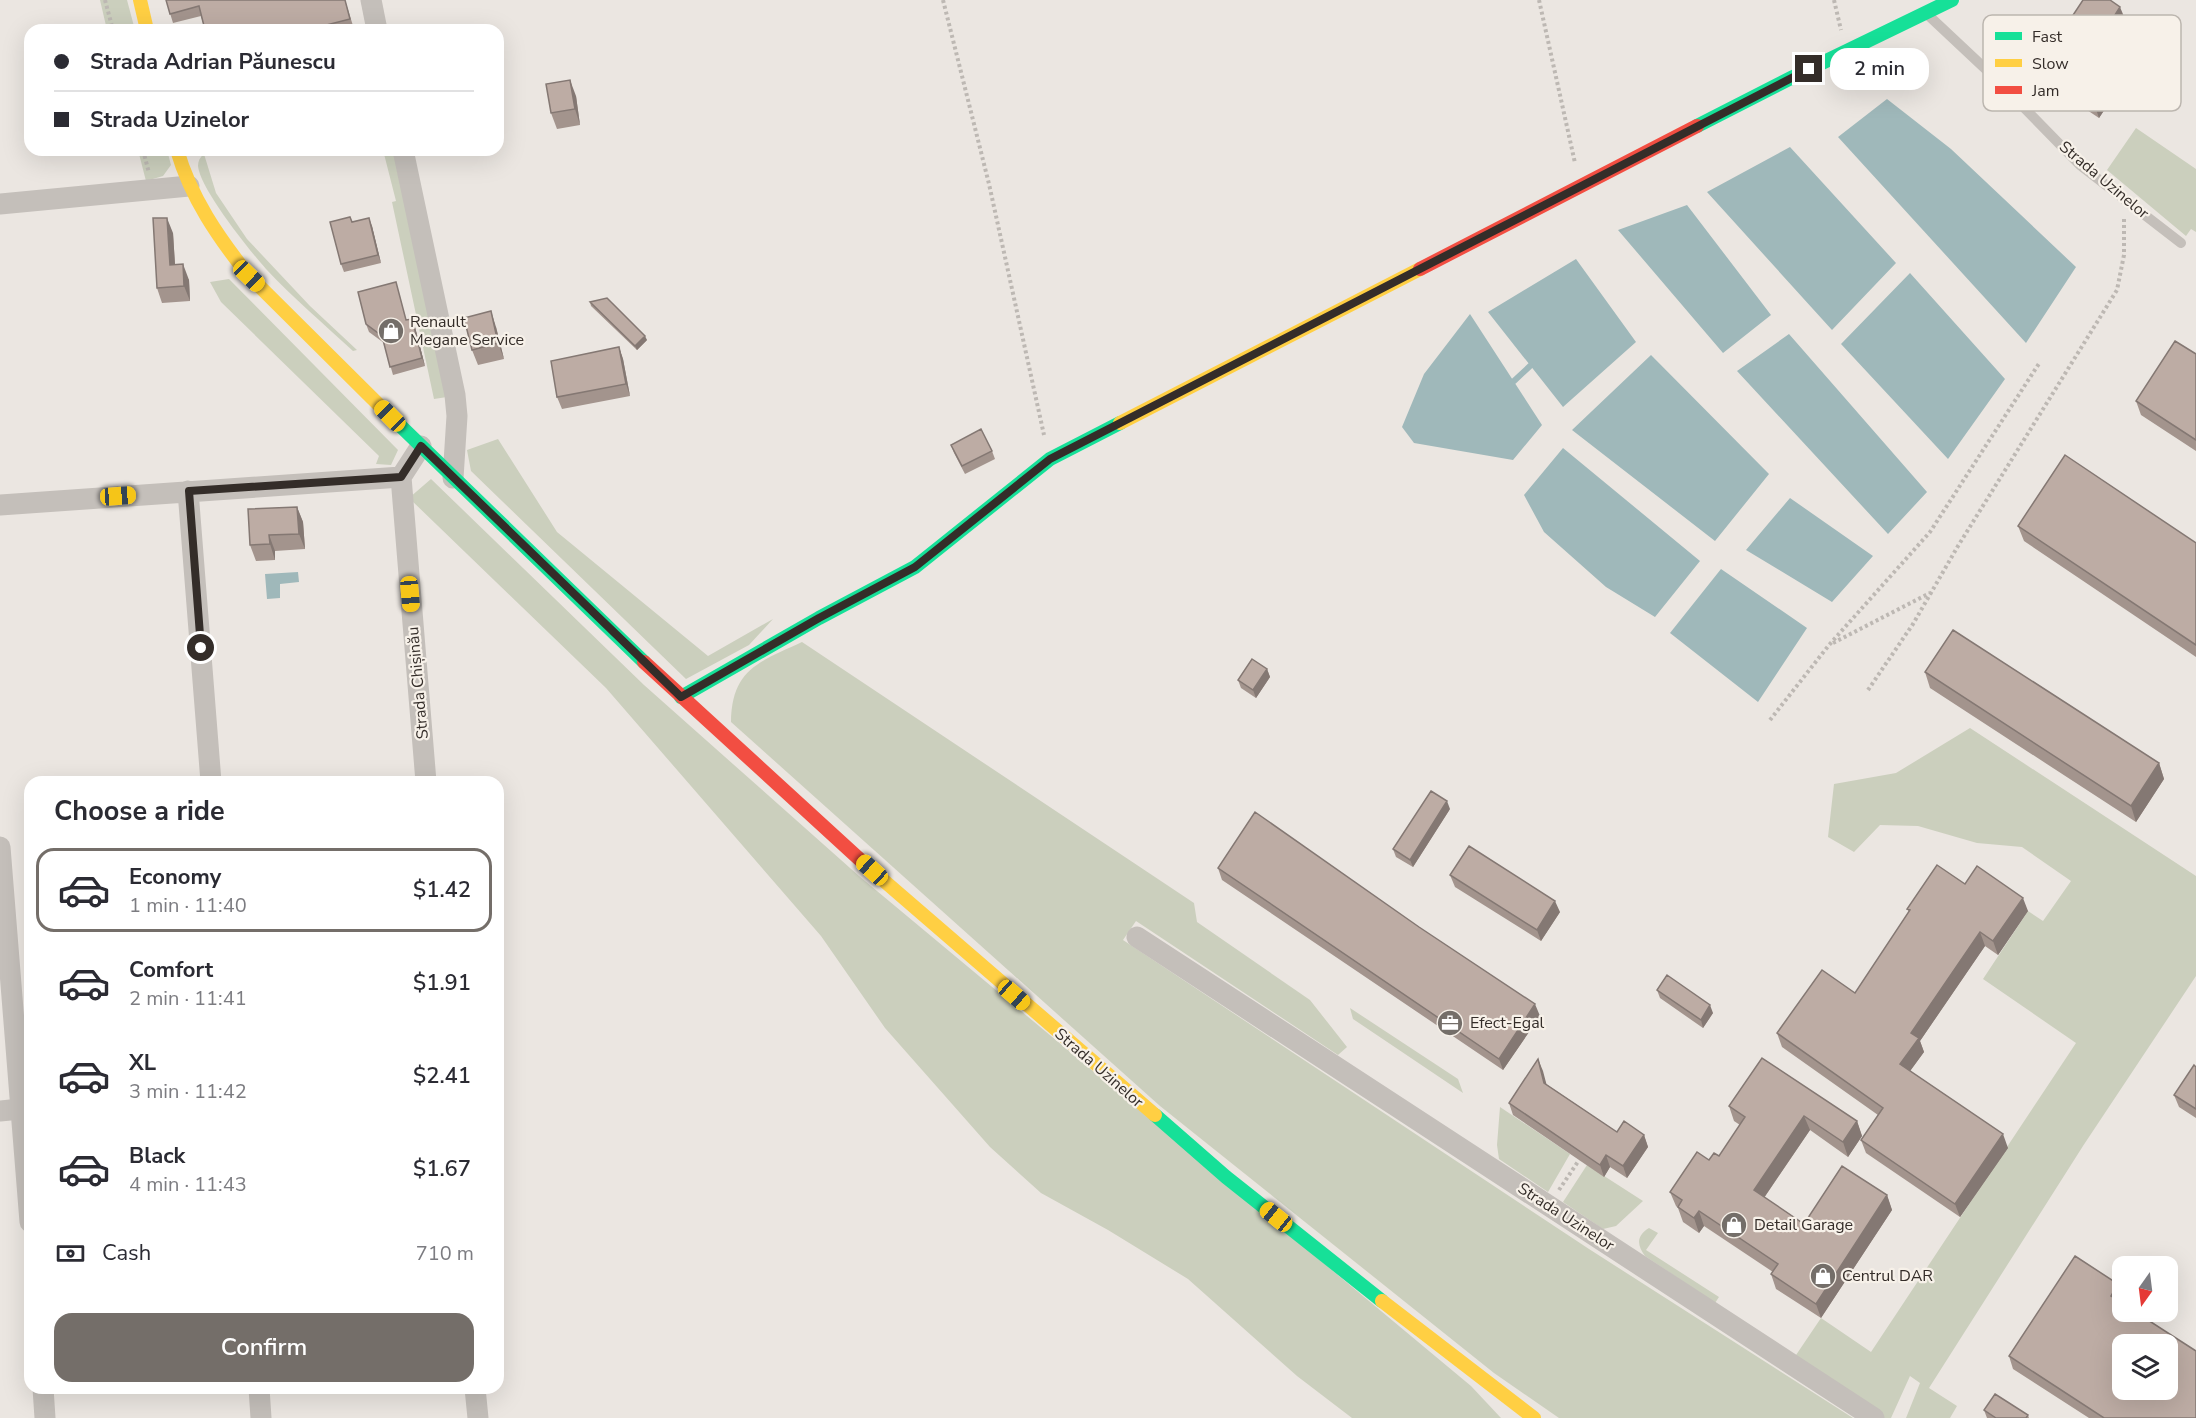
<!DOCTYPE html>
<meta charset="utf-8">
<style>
body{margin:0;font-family:"Nunito Sans",sans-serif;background:#f2f2f3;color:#2b2b33;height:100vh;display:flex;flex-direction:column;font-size:22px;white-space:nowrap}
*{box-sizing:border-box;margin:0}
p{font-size:20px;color:#7c7c81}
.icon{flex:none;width:33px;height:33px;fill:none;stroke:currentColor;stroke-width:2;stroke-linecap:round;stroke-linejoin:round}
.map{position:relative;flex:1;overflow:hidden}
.drawer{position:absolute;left:24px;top:776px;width:480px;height:618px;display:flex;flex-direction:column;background:#fff;border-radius:18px;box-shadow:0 6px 24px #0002}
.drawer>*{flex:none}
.guide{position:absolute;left:24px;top:24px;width:480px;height:132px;border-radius:18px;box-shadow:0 6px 24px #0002;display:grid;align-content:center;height:132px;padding:0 30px;background:#fff}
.needle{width:39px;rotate:194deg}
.fabs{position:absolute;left:2112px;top:1256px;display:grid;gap:12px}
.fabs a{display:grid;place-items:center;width:66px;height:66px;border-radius:12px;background:#fff;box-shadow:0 6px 24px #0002;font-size:30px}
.end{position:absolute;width:27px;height:27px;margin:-14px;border:8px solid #342d29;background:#fff;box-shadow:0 0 0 3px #fff}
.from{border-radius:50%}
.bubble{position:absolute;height:42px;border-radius:18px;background:#fff;box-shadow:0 6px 24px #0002;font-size:20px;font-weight:600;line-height:42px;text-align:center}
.car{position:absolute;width:18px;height:36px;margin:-18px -9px;border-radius:8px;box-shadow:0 0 4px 2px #0007;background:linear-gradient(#f5c518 24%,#345 0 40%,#f5c518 0 76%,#345 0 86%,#f5c518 0)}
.guide b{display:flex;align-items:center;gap:21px;height:57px;font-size:22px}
.guide b+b{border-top:2px solid #e1e1e2}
.guide i{width:15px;height:15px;background:#2b2b33}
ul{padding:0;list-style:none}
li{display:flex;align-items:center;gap:18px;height:84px;margin:0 12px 9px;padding:0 18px;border:3px solid transparent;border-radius:18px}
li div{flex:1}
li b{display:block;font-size:22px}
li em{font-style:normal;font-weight:600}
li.on{border-color:#746e69}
li>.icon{width:54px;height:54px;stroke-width:1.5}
h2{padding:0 30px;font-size:27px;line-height:72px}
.pay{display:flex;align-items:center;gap:15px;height:66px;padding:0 30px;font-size:22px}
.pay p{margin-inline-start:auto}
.primary-button{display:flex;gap:12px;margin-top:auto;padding:12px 30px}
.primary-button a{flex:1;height:69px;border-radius:18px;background:#746e69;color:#fff;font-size:24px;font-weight:600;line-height:69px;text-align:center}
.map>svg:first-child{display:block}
</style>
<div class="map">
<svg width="2196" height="1418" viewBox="0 0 2196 1418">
<rect width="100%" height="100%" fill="#ebe6e1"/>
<path fill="#cbcfbd" d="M100 0H127L135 30H107Z
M2136 128 2196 169V232L2191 229 2186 236 2107 170Z
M138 150H167L171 165 163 176 146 181Z
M383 150H393L447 397 434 399 392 202 396 201Z
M204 154 216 193 247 239 310 306 357 350 353 351C324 324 293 298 266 269 250 251 200 189 198 166 198 161 200 157 204 154Z
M229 279 398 450 391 465 376 464 379 456 221 302 210 282Z
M498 439 557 532 708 656 773 619 749 645 686 679 471 471 467 450Z
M431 479 644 685 859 876 1471 1386 1501 1418H1352L1297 1376 1188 1279 1108 1230 1041 1193 990 1147 885 1028 821 936 606 688 409 498Z
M802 642 1194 903 1197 922 1310 1000 1347 1047 1338 1055 1136 921 1123 940 1589 1249 1853 1418H1559L1494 1373 1160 1106 731 722C732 669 759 662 802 642Z
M1970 728 2196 876V976L2083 1146 1929 1388 1957 1406 1950 1418H1906L1920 1383 1910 1376 1891 1418H1883L1794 1358 1821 1318 1871 1352 2076 1043 1983 979 2028 911 2043 921 2071 881 2022 847 1977 843 1918 826 1880 825 1854 852 1828 837 1834 784 1896 773Z
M1350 1008 1458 1079 1463 1093 1353 1019Z
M1500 1107 1570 1154 1548 1192 1499 1159 1497 1145Z
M1587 1165 1643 1201 1616 1226 1603 1229 1563 1202Z
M1649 1228 1658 1233 1646 1250 1719 1297 1715 1303 1645 1256C1637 1245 1636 1236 1649 1228Z"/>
<path fill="#9fb8ba" d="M1887 99 1951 149 2076 267 2026 343 1838 137Z
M1790 147 1896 263 1832 330 1707 192Z
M1687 205 1771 315 1723 353 1618 230Z
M1576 259 1636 342 1563 407 1488 312Z
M1910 273 2005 379 1948 459 1841 344Z
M1470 314 1542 425 1513 460 1414 443 1402 427 1424 374Z
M1789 334 1927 492 1888 534 1737 371Z
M1651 355 1769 474 1715 541 1572 430Z
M1563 448 1700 561 1655 617 1606 587 1544 532 1524 495Z
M1790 498 1873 556 1832 602 1746 550Z
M1721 569 1807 628 1758 702 1670 633Z
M298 572 299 582 280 584V598L267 599 265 574Z"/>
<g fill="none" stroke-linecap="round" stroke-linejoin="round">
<path stroke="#9fb8ba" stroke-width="6" d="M1514 381 1530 366"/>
<path stroke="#bdb8b3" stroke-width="4" stroke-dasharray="3 3" stroke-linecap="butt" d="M105 0 113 30
M943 0 989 184 1044 435
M1539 0 1575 163
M1834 0 1841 30
M143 150 149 173
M1833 643 1930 593
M1868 690 1913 624 1958 546 2117 290 2124 255V217
M1770 720 1829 645 1930 532 2040 362
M1559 1190 1579 1160"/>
<path stroke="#c4bfba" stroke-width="10" d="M1928 15 1993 76 2080 165 2181 243"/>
<path stroke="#c4bfba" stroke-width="21" d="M371 0 377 30
M403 150 455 395 457 416 453 478
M0 204 189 186
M401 477 426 782
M188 491 211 782
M0 505 401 477 421 446
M0 847 30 1222
M1137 937 1874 1418
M0 1111 30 1108
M43 1388 45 1418
M259 1388 261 1418
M475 1388 478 1418"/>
<path stroke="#16e098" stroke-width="14" d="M1697 126 1791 78 1952 0
M382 408 644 662
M681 697 819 618 915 567 1050 459 1120 423
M1155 1115 1226 1177 1382 1301"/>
<path stroke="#ffcf43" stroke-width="14" d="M140 0 147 30
M177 150C191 198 218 237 249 276L382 408
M1120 423 1420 269
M868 867 1155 1115
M1382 1301 1534 1418"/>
<path stroke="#f24e42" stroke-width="14" d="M1420 269 1697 126
M644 662 868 867"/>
</g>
<path fill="#a3948d" d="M166 0H345L354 29 348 30H205L201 16 173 23Z
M2125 19 2111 40 2135 64 2099 118 2042 80 2038 68Z
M576 96 580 125 557 129 551 113Z
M350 217 352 222 372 226 381 263 344 272 341 264Z
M173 233 175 265 189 280 190 301 162 303 157 288Z
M396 282 406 320 412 319 415 327 425 366 393 375 384 343 369 332 366 324Z
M590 302 647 340 637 350 591 306Z
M496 327 504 359 478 365 472 350Z
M619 347 623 359 630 396 562 409 557 397Z
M2196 354V451L2141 415 2136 401Z
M951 445 992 451 995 459 965 474 954 453Z
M297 507 303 522 305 549 275 551V560L256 561 250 545Z
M2018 526 2196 543V657L2024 541Z
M1267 669 1270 677 1256 698 1241 688 1238 680Z
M1925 672 2159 763 2164 779 2136 822 1930 688Z
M1450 809 1413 867 1396 857 1393 849Z
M1218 868 1540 1016 1503 1070 1222 880Z
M1450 875 1560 912 1541 941 1455 887Z
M1965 884 2028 911 1998 955 1985 946 1920 1041 1924 1052 1910 1071 2008 1148 1960 1217 1866 1153 1861 1140 1878 1115 1782 1047 1777 1033 1855 993 1909 912 1907 909Z
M1657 990 1713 1013 1703 1028 1660 998Z
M1538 1059 1546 1084 1617 1132 1644 1135 1648 1147 1627 1178 1610 1167 1604 1177 1513 1115 1509 1103Z
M2196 1067V1118L2179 1107 2174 1095Z
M1729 1106 1857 1121 1862 1136 1848 1157 1810 1130 1764 1198 1804 1224 1887 1195 1892 1210 1821 1318 1776 1289 1771 1274 1773 1272 1704 1226 1699 1233 1683 1222 1678 1208 1676 1206 1670 1192 1709 1160 1719 1156 1740 1125 1734 1121Z
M2122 1297 2120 1302 2196 1418H2089L2013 1369 2009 1356Z
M1984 1410 2028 1415 2029 1418H1987Z"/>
<path fill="#847873" d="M2120 7 2125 19 2107 46 2103 34Z
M2130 52 2135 64 2099 118 2095 106Z
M570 80 576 96 580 125 575 109Z
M167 218 173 233 176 280 170 265Z
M369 218 372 226 381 263 378 255Z
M183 264 189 280 190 301 184 286Z
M491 311 496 327 504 359 498 343Z
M412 319 415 327 425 366 422 358Z
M645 336 647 340 637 350 635 346Z
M619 347 623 359 630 396 626 384Z
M297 507 303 522 305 549 299 534Z
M269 535 275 551V560L270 544Z
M1267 669 1270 677 1256 698 1253 690Z
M2159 763 2164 779 2136 822 2131 806Z
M1447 801 1450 809 1413 867 1410 860Z
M2023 898 2028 911 1998 955 1993 941Z
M1555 901 1560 912 1541 941 1537 930Z
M1980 932 1985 946 1920 1041 1924 1052 1905 1078 1900 1064 1911 1033Z
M1535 1004 1540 1016 1503 1070 1499 1059Z
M1710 1005 1713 1013 1703 1028 1701 1020Z
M1538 1059 1543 1071 1549 1094 1544 1083Z
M1804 1116 1810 1130 1759 1205 1754 1190Z
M1857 1121 1862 1136 1848 1157 1843 1142Z
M2003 1134 2008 1148 1960 1217 1955 1204Z
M1644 1135 1648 1147 1627 1178 1623 1166Z
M1606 1155 1610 1167 1604 1177 1600 1165Z
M1887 1195 1892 1210 1821 1318 1816 1304Z
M1699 1211 1704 1226 1699 1233 1694 1218Z
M2118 1284 2122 1297 2115 1308 2111 1296Z"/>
<path fill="#bdaca4" stroke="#847873" stroke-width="1.5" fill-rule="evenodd" d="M166 0H345L350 19 307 30H205L199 6 170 14Z
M2083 0H2110L2120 7 2103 34 2130 52 2095 106 2038 68Z
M570 80 575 109 551 113 546 84Z
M350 217 352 222 369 218 378 255 341 264 330 222Z
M153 218H167L170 265 183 264 184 286 157 288Z
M396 282 406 320 412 319 422 358 390 367 382 336 366 324 358 292Z
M607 298 645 336 635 346 590 302Z
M491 311 498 343 472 350 464 318Z
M2175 341 2196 354V440L2136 401Z
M619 347 626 384 557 397 551 361Z
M981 429 992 451 962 466 951 445Z
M2065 455 2196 543V645L2018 526Z
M297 507 299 534 269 535 270 544 250 545 248 509Z
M1953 630 2159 763 2131 806 1925 672Z
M1252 659 1267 669 1253 690 1238 680Z
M1431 791 1447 801 1410 860 1393 849Z
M1255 812 1419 927 1535 1004 1499 1059 1218 868Z
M1469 846 1555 901 1537 930 1450 875Z
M1937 865 1965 884 1977 866 2023 898 1993 941 1980 932 1911 1033 1919 1038 1900 1064 2003 1134 1955 1204 1861 1140 1883 1108 1777 1033 1822 970 1855 993 1910 910 1907 909Z
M1667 975 1710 1005 1701 1020 1657 990Z
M1762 1058 1857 1121 1843 1142 1804 1116 1754 1190 1804 1224 1842 1166 1887 1195 1816 1304 1771 1274 1778 1264 1699 1211 1694 1218 1678 1207 1682 1200 1670 1192 1697 1152 1709 1160 1714 1153 1719 1156 1745 1117 1729 1106Z
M1538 1059 1544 1083 1617 1132 1624 1121 1644 1135 1623 1166 1606 1155 1600 1165 1509 1103Z
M2194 1065 2196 1067V1109L2174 1095Z
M2075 1256 2118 1284 2111 1296 2122 1303V1311H2134L2196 1351V1418H2104L2009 1356ZM2122 1344H2168V1389H2122Z
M1995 1394 2028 1415 2026 1418H1996L1984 1410Z"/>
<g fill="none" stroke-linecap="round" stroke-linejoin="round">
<path stroke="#342d29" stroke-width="8" d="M201 648 189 491 401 477 421 446 681 697 819 618 915 567 1050 459 1809 69"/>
</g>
<defs>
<g id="shop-disc" transform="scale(1.35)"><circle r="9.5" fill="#746e69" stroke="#f7f1e9"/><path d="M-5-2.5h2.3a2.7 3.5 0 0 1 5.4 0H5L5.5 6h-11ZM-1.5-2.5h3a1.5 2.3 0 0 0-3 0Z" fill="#fff"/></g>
<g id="office-disc" transform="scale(1.35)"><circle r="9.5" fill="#746e69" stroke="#f7f1e9"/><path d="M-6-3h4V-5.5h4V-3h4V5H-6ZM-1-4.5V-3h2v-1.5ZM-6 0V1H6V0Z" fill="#fff"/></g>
</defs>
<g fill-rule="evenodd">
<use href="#shop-disc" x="391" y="331"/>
<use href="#office-disc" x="1450" y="1023"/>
<use href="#shop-disc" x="1734" y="1225"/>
<use href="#shop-disc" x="1823" y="1276"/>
</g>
<g text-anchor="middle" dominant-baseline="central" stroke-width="4.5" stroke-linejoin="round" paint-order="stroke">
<g font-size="16" fill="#342d29" stroke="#f7f1e9">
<text transform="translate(2104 180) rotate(40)">Strada Uzinelor</text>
<text transform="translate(418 683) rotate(-95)">Strada Chișinău</text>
<text transform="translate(1099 1068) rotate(41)">Strada Uzinelor</text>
<text transform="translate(1566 1217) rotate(33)">Strada Uzinelor</text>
</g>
<g font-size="16" fill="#342d29" stroke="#f7f1e9" text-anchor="start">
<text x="410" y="322">Renault<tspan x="410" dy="18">Megane Service</tspan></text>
<text x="1470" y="1023">Efect-Egal</text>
<text x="1754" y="1225">Detail Garage</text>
<text x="1842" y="1276">Centrul DAR</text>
</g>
</g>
<rect x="1983" y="15" width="198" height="96" rx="9" fill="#f7f1e9" stroke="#bcb6af" stroke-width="1.5"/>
<rect x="1995" y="32" width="27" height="8" fill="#16e098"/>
<rect x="1995" y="59" width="27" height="8" fill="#ffcf43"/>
<rect x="1995" y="86" width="27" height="8" fill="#f24e42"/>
<g font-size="16" fill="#342d29">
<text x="2032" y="42">Fast</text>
<text x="2032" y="69">Slow</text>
<text x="2032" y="96">Jam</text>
</g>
</svg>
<div class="fabs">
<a><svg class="needle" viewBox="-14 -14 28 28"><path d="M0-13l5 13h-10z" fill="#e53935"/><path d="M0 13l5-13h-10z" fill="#7c7c81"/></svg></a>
<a><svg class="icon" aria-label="layers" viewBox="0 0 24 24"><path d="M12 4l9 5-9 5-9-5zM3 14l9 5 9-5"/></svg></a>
</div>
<i class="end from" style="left:201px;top:648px"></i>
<i class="end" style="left:1809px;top:69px"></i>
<div class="bubble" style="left:1830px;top:48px;width:99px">2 min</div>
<i class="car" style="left:249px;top:276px;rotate:134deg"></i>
<i class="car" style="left:390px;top:416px;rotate:315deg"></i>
<i class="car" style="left:118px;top:496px;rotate:86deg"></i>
<i class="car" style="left:410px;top:594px;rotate:175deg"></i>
<i class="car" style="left:872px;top:870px;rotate:312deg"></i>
<i class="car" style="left:1014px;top:995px;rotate:131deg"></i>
<i class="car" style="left:1276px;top:1217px;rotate:309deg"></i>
<div class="guide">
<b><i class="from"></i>Strada Adrian Păunescu</b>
<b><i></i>Strada Uzinelor</b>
</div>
<section class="drawer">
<h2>Choose a ride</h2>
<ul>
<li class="on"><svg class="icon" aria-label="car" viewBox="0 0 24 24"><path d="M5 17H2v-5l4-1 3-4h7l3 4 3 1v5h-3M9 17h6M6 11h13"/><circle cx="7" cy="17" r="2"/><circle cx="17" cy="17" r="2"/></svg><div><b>Economy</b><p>1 min · 11:40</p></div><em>$1.42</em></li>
<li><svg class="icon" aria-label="car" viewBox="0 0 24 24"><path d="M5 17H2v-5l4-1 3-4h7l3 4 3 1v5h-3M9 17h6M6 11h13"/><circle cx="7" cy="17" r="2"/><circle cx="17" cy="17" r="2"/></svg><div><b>Comfort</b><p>2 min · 11:41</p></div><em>$1.91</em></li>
<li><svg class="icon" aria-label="car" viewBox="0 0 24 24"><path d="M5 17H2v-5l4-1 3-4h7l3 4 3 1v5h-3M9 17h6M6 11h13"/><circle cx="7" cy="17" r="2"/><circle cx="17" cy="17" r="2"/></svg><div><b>XL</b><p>3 min · 11:42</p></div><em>$2.41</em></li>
<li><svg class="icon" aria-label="car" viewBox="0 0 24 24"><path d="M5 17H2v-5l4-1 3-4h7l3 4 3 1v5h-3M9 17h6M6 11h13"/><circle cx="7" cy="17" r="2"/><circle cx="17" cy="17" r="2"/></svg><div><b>Black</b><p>4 min · 11:43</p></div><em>$1.67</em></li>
</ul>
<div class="pay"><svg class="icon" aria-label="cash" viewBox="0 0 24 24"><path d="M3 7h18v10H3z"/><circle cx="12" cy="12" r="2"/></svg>Cash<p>710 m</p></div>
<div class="primary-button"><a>Confirm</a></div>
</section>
</div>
